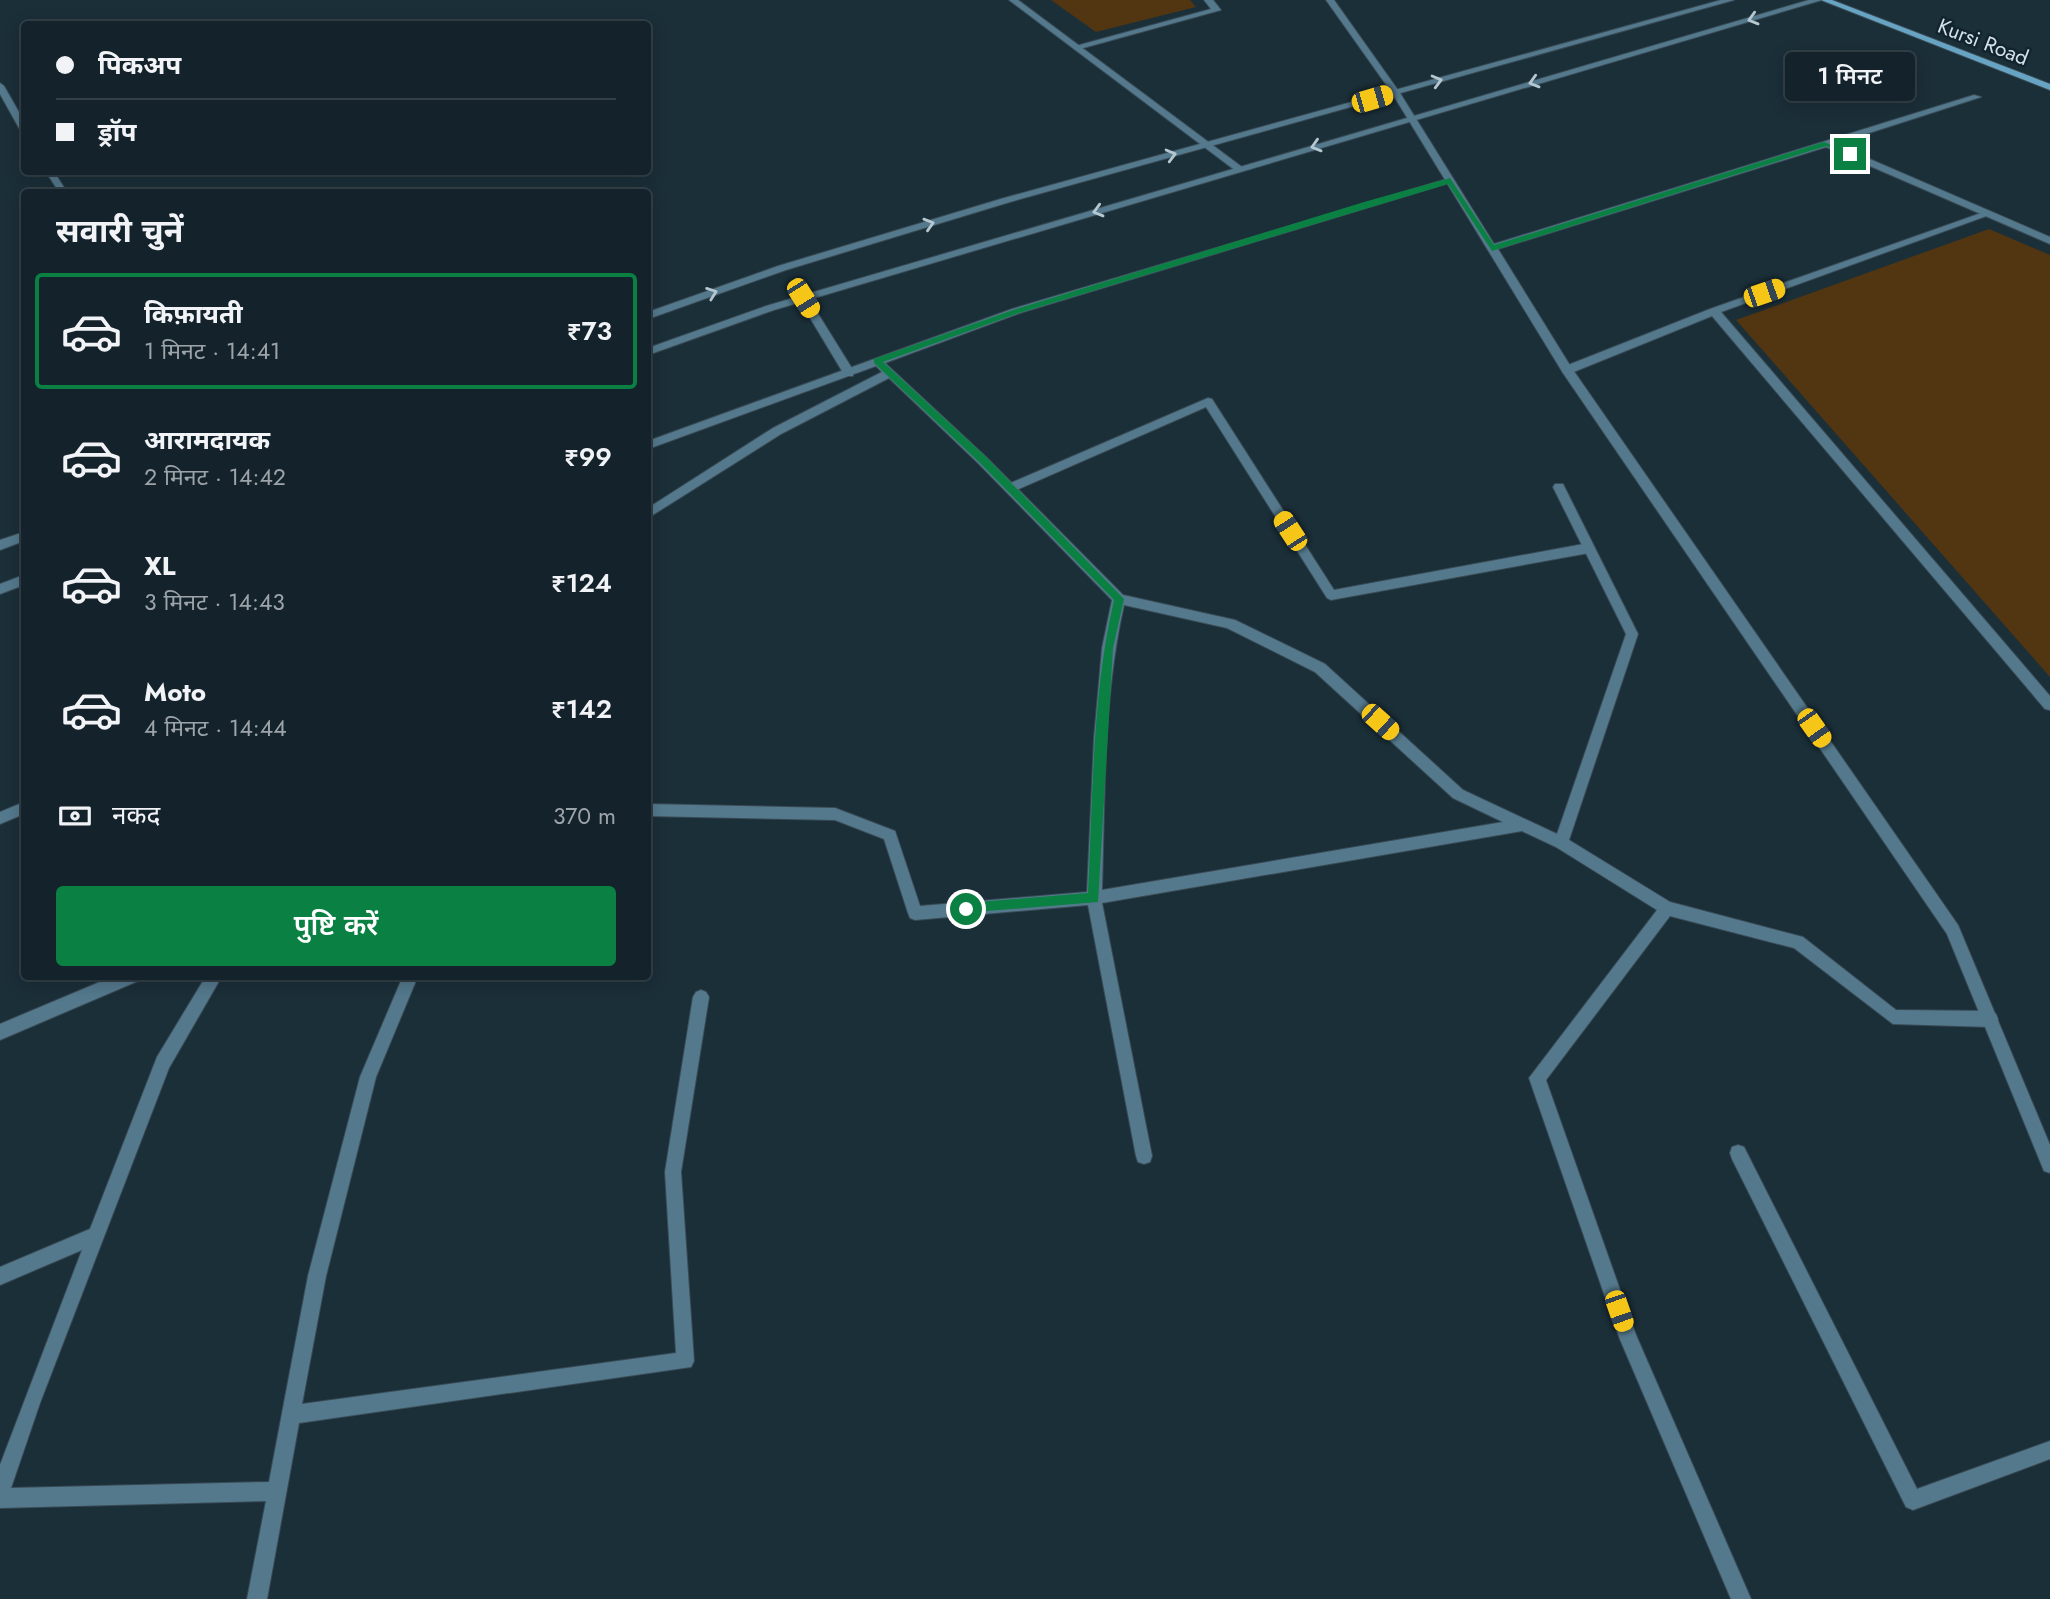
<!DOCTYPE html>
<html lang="hi">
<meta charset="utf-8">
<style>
body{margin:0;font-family:Jost,"Noto Sans Devanagari",sans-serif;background:#1d2b33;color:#f1f3f6;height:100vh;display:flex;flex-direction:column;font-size:26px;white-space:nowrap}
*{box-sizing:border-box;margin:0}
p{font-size:23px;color:#9da4a9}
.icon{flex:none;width:38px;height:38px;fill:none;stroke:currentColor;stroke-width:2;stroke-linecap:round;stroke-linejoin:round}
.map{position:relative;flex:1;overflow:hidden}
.drawer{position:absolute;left:21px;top:189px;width:630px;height:791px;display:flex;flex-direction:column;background:#14232b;border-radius:7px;box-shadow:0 4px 18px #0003,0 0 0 2px #334047}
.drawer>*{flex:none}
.banner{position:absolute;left:21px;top:21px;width:630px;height:154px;border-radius:7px;box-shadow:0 4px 18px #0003,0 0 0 2px #334047;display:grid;align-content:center;height:154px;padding:0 35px;background:#14232b}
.end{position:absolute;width:32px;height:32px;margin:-16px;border:9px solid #0b8043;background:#fff;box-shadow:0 0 0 4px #fff}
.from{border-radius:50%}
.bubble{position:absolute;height:49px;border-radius:7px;background:#14232b;box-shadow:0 4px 18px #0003,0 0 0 2px #334047;font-size:23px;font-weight:600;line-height:49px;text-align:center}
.car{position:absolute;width:21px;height:42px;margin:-21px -10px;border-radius:9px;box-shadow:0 0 5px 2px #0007;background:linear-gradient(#f5c518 24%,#345 0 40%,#f5c518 0 76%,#345 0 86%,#f5c518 0)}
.banner b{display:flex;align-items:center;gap:24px;height:66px;font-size:26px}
.banner b+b{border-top:2px solid #334047}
.banner i{width:18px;height:18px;background:#f1f3f6}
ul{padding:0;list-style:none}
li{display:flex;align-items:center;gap:21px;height:116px;margin:0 14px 10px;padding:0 21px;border:4px solid transparent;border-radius:7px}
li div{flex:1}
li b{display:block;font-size:26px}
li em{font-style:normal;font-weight:600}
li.current{border-color:#0b8043}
li>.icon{width:63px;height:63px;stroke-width:1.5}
h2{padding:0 35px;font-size:32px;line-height:84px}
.pay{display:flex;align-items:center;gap:18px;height:77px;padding:0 35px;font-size:26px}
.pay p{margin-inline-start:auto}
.primary-button{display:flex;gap:14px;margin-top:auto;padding:14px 35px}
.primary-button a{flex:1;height:80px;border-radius:7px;background:#0b8043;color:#fff;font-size:28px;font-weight:600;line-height:80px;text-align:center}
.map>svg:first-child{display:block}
</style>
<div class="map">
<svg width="2050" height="1599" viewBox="0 0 2050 1599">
<rect width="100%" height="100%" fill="#1b2f39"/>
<path fill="#523511" d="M1051 0H1190L1196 7 1096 32Z
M1989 229 2050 255V677L1736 320Z"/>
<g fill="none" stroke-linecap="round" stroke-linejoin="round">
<g stroke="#394b55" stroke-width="2">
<path id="service" d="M1204 0H1213L1221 10 1076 50 1072 47 1211 9Z
M1447 179 1455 181 1020 313 885 363 986 457 1123 595 1235 620 1325 664 1463 790 1557 834 1626 634 1553 487 1555 484H1563L1638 634 1569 840 1670 902 1803 937 1896 1010 1990 1011 1996 1014 1998 1019 1996 1024 1990 1027 1893 1024 1794 948 1670 916 1546 1080 1636 1335 1751 1599H1731L1619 1337 1529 1078 1657 910 1556 847 1522 831 1102 903 1152 1156 1150 1162 1144 1164 1138 1162 1136 1156 1088 905 915 920 910 918 908 913 884 839 835 820 648 816V804L835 808 895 831 920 906 1087 892 1094 738 1102 648 1112 600 978 463 889 378 781 434 648 518V508L773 428 882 372 876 366 648 449V441L1012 309ZM1124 605 1227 628 1315 672 1453 798 1503 822 1102 890C1105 795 1103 698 1124 605Z
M1984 212 1992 214 1721 312 2050 696V710L2045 709 1712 316 1571 373H1563L1562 370 1563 367 1710 309Z
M114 976H140L138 981 0 1040V1024Z
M206 976H222L169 1068 40 1403 11 1488 269 1482 308 1276 360 1077 403 976H418L376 1077 326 1276 302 1404 676 1353 665 1172 693 997 696 992 701 990 706 992 709 997 681 1172 694 1361 691 1367 299 1423 267 1599H247L266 1501 0 1508V1465L82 1250 0 1285V1267L90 1229 157 1057Z
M1738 1145 1744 1147 1917 1489 2050 1441V1459L1913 1510 1906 1507 1732 1159 1730 1153 1732 1147Z"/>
</g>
<g stroke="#394b55" stroke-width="2">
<path id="minor" d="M1009 0H1018L1242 167V171H1236Z
M1326 0H1334L1400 93 1494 244 1974 95 1981 97 1835 144 2050 237V244L1826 147 1498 249 1571 367 1958 925 2050 1145V1173L2044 1171 1947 934 1563 373 1392 93Z
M0 83 4 86 24 121V131L19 128 0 94Z
M46 172H54L67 192H59Z
M803 295 807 296 853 370V376H845L798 298Z
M1208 398 1212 399 1334 590 1589 543 1595 548 1589 553 1331 600 1327 598 1206 407 1014 491 1010 492 1004 488 1006 485Z
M24 802V814L0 824V812Z"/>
</g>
<g stroke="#394b55" stroke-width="2">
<path id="tertiary" d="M1721 0H1734L1010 202 786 270 648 319V312L778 266 1004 198Z
M1809 0H1822L774 310 648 355V348L766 306Z
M24 532V541L0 550V540Z
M24 575V585L0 594V584Z"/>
</g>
<g stroke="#394b55" stroke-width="2">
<path id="secondary" d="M1821 0H1832L2050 84V90Z"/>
</g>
<use href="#service" fill="#54798d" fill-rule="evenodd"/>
<use href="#minor" fill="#54798d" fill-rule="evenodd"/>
<use href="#tertiary" fill="#54798d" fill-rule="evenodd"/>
<use href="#secondary" fill="#67a4c4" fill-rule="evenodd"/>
</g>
<defs><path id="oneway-chevron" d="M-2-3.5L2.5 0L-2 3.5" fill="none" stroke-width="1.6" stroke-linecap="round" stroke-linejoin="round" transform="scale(1.75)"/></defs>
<g stroke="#b5c7d1">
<use href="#oneway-chevron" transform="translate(1753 19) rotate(164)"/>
<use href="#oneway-chevron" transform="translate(1437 81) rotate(-15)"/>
<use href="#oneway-chevron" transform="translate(1534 82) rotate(164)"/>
<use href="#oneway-chevron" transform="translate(1316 146) rotate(163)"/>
<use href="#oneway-chevron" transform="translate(1171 155) rotate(-15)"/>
<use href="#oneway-chevron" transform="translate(1098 211) rotate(164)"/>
<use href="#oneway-chevron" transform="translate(929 224) rotate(-17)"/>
<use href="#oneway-chevron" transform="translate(712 293) rotate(-20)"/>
</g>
<path fill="#0b8043" d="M1824 142 1854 154 1847 155 1826 146 1492 251 1448 184 1019 313 883 362 986 457 1124 599 1113 648 1098 902 962 913 960 909 966 903 1088 893C1093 795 1092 695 1114 600L979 462 874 363V359L1013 310 1364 202 1450 178 1494 245Z"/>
<g text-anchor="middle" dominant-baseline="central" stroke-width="5" stroke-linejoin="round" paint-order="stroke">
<g font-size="21" fill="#d5e1e8" stroke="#12252f">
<text transform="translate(1983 42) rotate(21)">Kursi Road</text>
</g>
</g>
</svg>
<i class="end from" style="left:966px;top:909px"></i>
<i class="end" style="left:1850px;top:154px"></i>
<div class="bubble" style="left:1785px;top:52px;width:130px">1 मिनट</div>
<i class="car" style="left:1372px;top:99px;rotate:74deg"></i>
<i class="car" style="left:1764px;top:293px;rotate:71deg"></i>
<i class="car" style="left:803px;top:298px;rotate:148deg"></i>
<i class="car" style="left:1290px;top:531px;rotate:327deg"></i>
<i class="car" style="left:1380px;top:722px;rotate:132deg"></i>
<i class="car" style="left:1814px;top:728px;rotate:145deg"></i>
<i class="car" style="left:1619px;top:1311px;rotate:161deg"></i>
<div class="banner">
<b><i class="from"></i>पिकअप</b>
<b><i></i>ड्रॉप</b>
</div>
<section class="drawer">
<h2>सवारी चुनें</h2>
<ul>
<li class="current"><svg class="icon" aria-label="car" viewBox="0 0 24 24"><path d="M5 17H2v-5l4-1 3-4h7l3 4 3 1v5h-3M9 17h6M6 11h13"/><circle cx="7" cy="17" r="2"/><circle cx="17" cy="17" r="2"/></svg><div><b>किफ़ायती</b><p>1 मिनट · 14:41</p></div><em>₹73</em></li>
<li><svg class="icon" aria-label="car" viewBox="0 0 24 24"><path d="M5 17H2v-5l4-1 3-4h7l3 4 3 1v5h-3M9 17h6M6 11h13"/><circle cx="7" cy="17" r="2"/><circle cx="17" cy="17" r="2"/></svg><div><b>आरामदायक</b><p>2 मिनट · 14:42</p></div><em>₹99</em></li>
<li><svg class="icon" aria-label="car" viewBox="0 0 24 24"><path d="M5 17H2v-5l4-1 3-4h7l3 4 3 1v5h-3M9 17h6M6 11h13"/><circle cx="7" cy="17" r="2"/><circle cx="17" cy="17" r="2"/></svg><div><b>XL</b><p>3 मिनट · 14:43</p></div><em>₹124</em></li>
<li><svg class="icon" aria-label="car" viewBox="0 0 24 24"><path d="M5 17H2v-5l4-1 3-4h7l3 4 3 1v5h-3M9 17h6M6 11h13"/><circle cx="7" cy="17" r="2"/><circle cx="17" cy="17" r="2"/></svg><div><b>Moto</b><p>4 मिनट · 14:44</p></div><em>₹142</em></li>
</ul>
<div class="pay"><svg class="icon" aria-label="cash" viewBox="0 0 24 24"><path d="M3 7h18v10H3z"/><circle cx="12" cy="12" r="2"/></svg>नकद<p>370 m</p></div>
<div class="primary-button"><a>पुष्टि करें</a></div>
</section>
</div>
